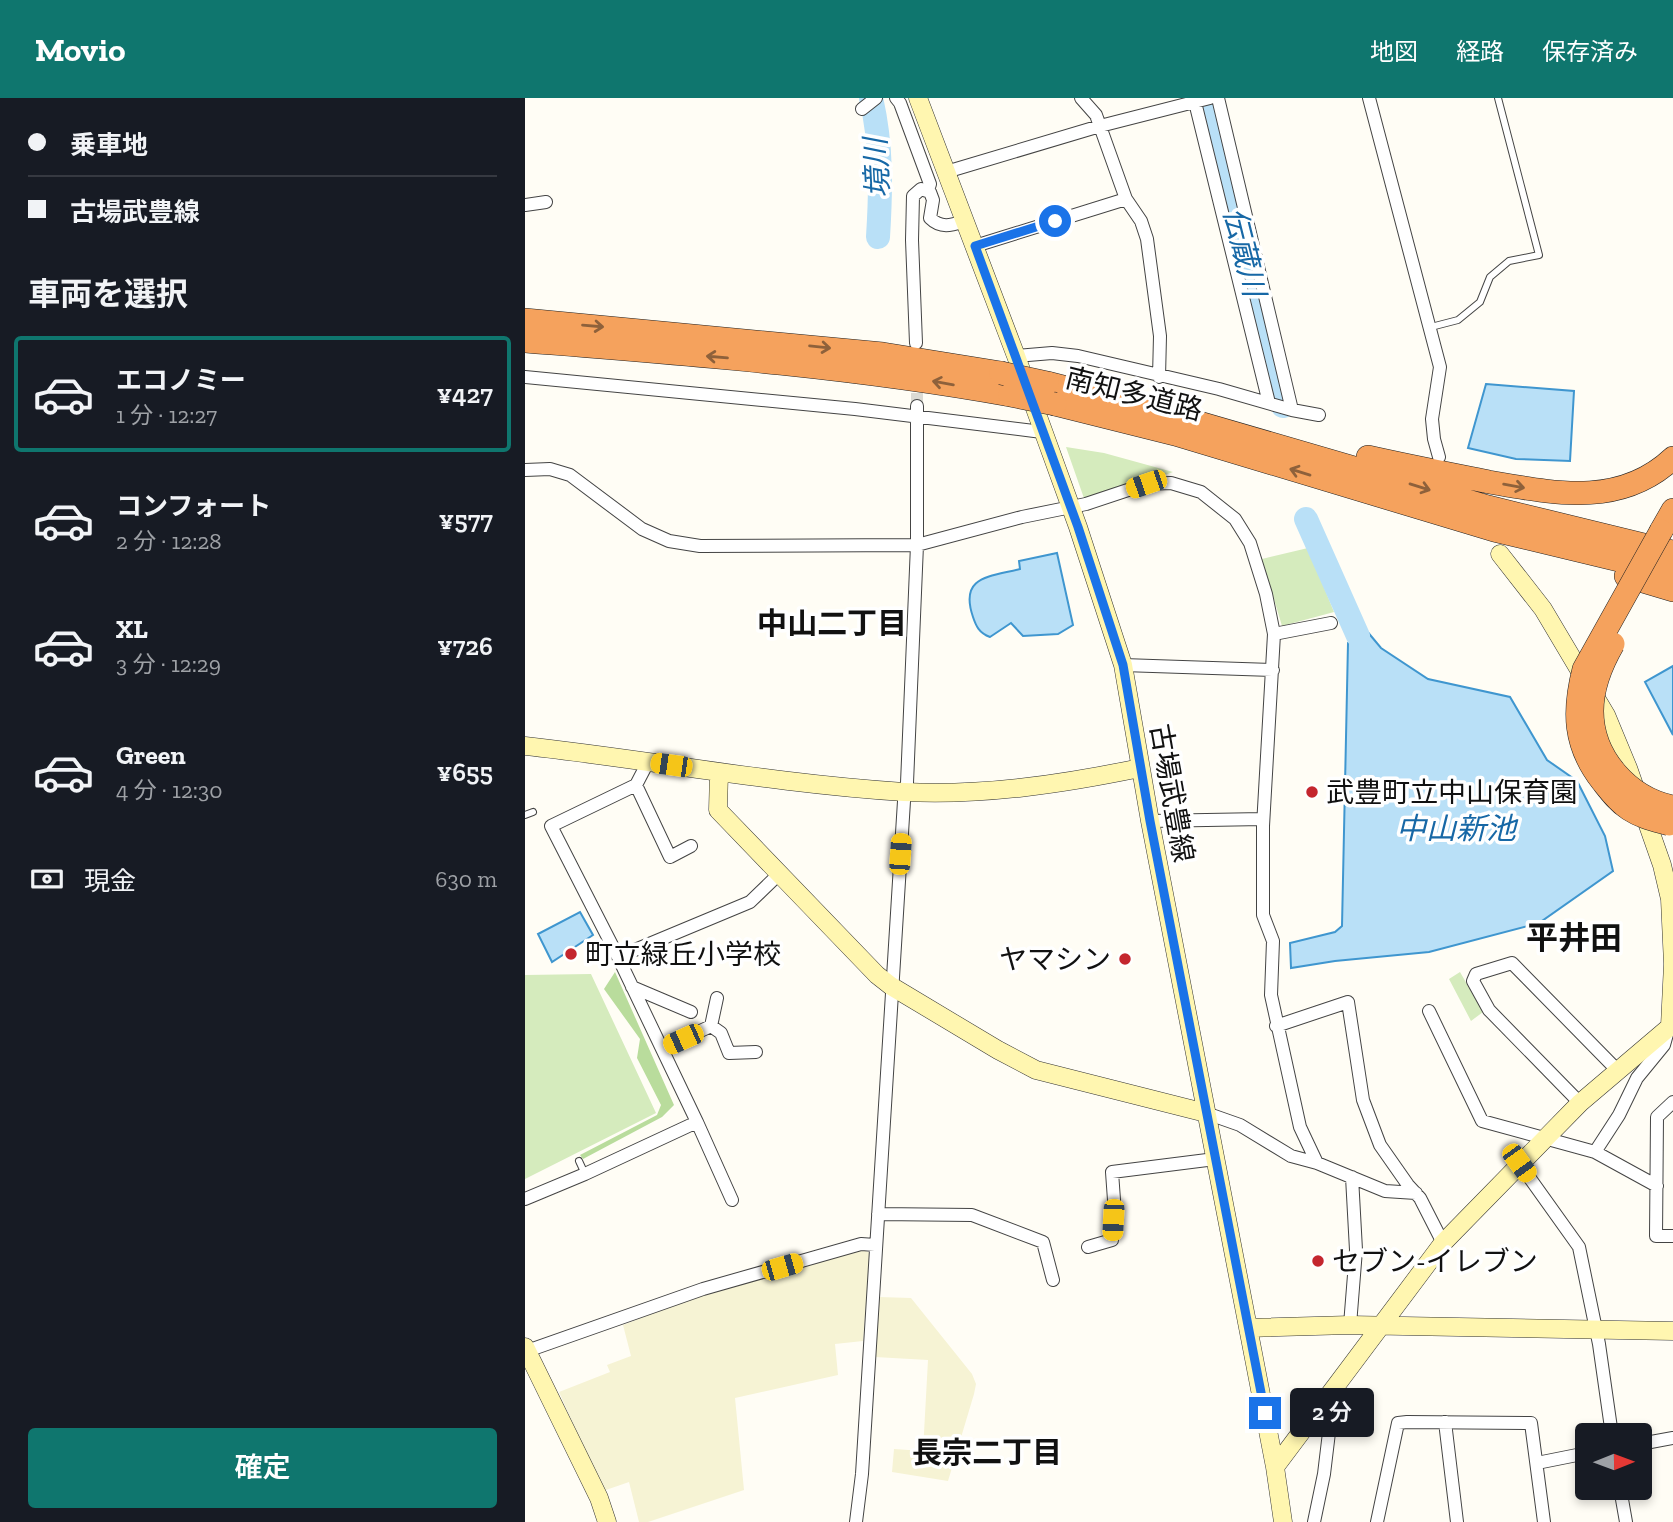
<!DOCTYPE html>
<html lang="ja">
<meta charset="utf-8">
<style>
body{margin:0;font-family:"Zilla Slab","Noto Sans JP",serif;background:#20242c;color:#f1f3f6;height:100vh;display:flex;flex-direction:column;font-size:26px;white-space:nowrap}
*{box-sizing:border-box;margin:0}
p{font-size:23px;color:#9ea1a6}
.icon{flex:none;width:38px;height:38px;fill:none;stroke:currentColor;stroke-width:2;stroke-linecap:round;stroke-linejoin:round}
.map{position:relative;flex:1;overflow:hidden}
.details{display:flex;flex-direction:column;background:#171b24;width:525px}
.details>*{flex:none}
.banner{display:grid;align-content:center;height:154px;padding:0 28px;background:#171b24}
.needle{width:46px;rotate:89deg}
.fabs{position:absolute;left:1050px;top:1325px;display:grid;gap:14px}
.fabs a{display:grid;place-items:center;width:77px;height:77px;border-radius:7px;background:#171b24;box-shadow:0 4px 10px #0003;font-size:35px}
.end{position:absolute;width:32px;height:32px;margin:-16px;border:9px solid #1a73e8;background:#fff;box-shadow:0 0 0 4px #fff}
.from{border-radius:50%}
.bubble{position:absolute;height:49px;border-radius:7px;background:#171b24;box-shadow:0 4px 10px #0003;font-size:23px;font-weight:600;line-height:49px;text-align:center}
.car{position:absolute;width:21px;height:42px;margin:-21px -10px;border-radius:9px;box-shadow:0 0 5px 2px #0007;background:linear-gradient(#f5c518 24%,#345 0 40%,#f5c518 0 76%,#345 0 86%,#f5c518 0)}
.banner b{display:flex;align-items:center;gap:24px;height:66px;font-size:26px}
.banner b+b{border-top:2px solid #363941}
.banner i{width:18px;height:18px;background:#f1f3f6}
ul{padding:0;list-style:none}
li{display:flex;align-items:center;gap:21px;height:116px;margin:0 14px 10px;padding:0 14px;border:4px solid transparent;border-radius:7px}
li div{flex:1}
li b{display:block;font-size:26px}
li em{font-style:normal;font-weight:600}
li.current{border-color:#0f766e}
li>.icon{width:63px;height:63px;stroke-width:1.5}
h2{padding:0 28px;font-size:32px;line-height:84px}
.pay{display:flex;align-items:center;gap:18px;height:77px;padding:0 28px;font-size:26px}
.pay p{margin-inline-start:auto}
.cta{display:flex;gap:14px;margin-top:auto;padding:14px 28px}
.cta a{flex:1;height:80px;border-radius:7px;background:#0f766e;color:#fff;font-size:28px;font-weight:600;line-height:80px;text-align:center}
header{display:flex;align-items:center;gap:42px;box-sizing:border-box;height:98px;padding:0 35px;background:#0f766e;color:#fff}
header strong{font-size:33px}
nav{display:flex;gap:38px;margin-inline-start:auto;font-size:24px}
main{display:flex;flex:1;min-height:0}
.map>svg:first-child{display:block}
</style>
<header>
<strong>Movio</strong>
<nav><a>地図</a><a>経路</a><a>保存済み</a></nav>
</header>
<main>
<section class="details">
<div class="banner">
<b><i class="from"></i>乗車地</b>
<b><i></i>古場武豊線</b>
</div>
<h2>車両を選択</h2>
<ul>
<li class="current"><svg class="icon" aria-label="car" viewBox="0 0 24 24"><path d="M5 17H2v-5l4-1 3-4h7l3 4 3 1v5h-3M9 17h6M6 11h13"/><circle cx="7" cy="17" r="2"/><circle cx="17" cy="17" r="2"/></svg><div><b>エコノミー</b><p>1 分 · 12:27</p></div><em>¥427</em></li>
<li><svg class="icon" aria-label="car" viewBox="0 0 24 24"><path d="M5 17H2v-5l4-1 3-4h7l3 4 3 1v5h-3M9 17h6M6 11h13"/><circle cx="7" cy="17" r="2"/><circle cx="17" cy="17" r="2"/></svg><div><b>コンフォート</b><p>2 分 · 12:28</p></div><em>¥577</em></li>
<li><svg class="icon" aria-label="car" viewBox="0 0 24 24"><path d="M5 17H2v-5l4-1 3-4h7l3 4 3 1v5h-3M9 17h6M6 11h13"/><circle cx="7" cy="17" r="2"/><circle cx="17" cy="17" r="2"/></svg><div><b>XL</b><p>3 分 · 12:29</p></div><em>¥726</em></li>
<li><svg class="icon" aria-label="car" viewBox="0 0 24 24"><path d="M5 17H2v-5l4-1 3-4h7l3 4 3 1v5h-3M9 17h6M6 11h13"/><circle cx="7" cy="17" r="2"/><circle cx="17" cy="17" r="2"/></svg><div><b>Green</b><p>4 分 · 12:30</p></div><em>¥655</em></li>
</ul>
<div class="pay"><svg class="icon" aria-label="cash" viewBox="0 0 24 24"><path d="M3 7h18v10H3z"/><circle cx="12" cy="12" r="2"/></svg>現金<p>630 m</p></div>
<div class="cta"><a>確定</a></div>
</section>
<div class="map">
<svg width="1148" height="1424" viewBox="0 0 1148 1424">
<rect width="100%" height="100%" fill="#fffdf5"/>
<path fill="#f6f3d4" d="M337 1151 345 1155 338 1243 310 1246 313 1277 210 1300 219 1392 123 1424H114L104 1384 78 1393 34 1294 85 1274 82 1267 106 1258 98 1227 180 1195Z
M354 1199 386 1200 447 1276 451 1286 449 1296 423 1383 367 1374 369 1351 398 1353 403 1262 350 1259Z"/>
<path fill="#d5ebbd" d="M541 349 579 355 648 374 561 406Z
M783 450 809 514 757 528 737 461Z
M935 874 958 914 946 923 924 881Z
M66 876 131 1015 0 1081V877Z"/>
<path fill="#b9dc9c" d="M90 874 149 1007 137 1019 58 1061 55 1057 132 1017 136 1007 112 960 115 941 79 891Z"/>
<path fill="#b9e0f7" stroke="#3f96cf" stroke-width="2" d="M961 286 1049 293 1045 363 991 361 943 350Z
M532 455 548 527 533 536 498 538 486 525 465 539C454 535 451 528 448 519 434 478 464 479 495 471L494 463Z
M841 532 856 550 903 581 985 599 1022 662 1052 683 1080 738 1088 773 1014 825 904 854 810 863 766 870 765 845 810 834 817 828 823 545Z
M1148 568V637L1120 584Z
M55 814 68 837 27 864 13 836Z"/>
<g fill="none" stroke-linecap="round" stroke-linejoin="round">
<path stroke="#b9e0f7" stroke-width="24" d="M346 0C357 47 356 92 353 139
M680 0 758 308
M781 421 833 538"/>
<path stroke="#dbdad3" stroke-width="12" stroke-dasharray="12 6" stroke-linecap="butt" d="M392 277V308"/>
<g stroke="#444" stroke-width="8">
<path id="lane" d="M906 229 933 222 955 204 965 179 984 163 1014 157 973 0
M0 717 8 714
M54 1063 60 1076"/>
</g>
<g stroke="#444" stroke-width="14">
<path id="street" d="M371 0 375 5 405 86 403 92
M556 0 571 17 601 101 616 123 622 141 635 238 634 279
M669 0 744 305
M693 0 767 312
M844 0 915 269 907 321 909 341 914 359
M337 11 351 0
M421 74 575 28 685 0
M0 107 21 104
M450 148 601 101
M391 245 387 142 388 98 396 91 405 94 408 102 405 120C416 131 427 127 440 123
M491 258 527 255 553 258 694 291 767 312 794 317
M0 279 330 311 517 334
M0 372 25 371 45 377 117 431 144 443 175 448 392 447 497 419 561 406 621 386 646 385 676 394 710 421 725 445 741 496 749 536 738 728V817L748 843 746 897 775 1029 792 1065
M749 536 806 525
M598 567 748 572
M111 687 145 759 166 748
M625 723 738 721
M93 859 225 804 254 776
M107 889 166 914
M904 913 957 1023 1070 1054 1132 1088
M186 928 192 900
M751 928 823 904 838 1002 855 1047 883 1087 895 1100 918 1145
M137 951 186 928 196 935 204 955 231 954
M1148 1004 1132 1019 1131 1138H1148
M1055 1005 964 912 948 883 951 876 987 865 1094 974
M681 1015 715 1027 766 1058 792 1065 860 1093 891 1095
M172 1024 207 1102
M1070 1054 1094 1017 1112 980 1139 947 1144 929
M994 1065 1054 1149 1074 1246 1087 1337
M0 1101 60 1076 172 1024 93 859 26 728 111 687 123 664
M353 1116 447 1117 518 1144 528 1182
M563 1149 587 1142 589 1102 587 1074 690 1061
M825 1227 831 1152 827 1079
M2 1253 178 1191 336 1146 350 1147
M920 1324 932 1424
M1115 1346 1148 1340
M1012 1365 1062 1355
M1095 1390 1101 1424
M331 1424 337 1376 379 703 382 685 392 447V308
M789 1424 799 1376 809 1293
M852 1424 873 1325 882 1324 1006 1325 1019 1424"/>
</g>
<g stroke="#333" stroke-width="19">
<path id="secondary" d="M393 0 491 258 553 429 598 567 625 723 750 1369 758 1424
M975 456 1018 511 1081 617 1103 670 1137 767 1145 801 1148 866 1145 928
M0 648C126 662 252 686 379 694 458 698 538 686 615 670
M194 674 193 712 352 877 366 888 473 952 511 972 681 1015
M723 1230 825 1227 1148 1233
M0 1249 74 1400 82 1424
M750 1369 918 1145 1055 1005 1148 926"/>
</g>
<g stroke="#222" stroke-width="24">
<path id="highway" d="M0 222 358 256 476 275
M0 243C162 256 324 268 485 297
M522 285 647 317 963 409 1148 454
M530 306 650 336 969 432 1148 475
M843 359C883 368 924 376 964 384 1028 395 1095 410 1148 360
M1136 433 1148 412
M1101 478 1148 492"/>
</g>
<use href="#lane" stroke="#fff" stroke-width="6"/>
<use href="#street" stroke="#fff" stroke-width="12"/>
<use href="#secondary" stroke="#fff6b0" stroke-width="18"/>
<use href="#highway" stroke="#f5a25d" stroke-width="23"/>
<g stroke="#222" stroke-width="24" stroke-linecap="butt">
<path id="highway-bridge" d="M476 275 522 285
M485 297 530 306
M1136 433 1059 571C1048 614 1049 647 1077 683 1085 693 1093 704 1104 711 1116 719 1130 722 1144 726
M1088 546C1077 565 1067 590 1067 613 1067 660 1104 700 1148 709"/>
</g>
<use href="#highway-bridge" stroke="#f5a25d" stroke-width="23"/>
</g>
<defs><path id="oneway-shaft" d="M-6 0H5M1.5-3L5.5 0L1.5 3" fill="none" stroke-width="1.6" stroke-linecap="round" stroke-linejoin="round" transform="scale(1.75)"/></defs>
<g stroke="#8e613b">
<use href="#oneway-shaft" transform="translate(68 228) rotate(5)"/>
<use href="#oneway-shaft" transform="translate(295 249) rotate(6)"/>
<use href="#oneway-shaft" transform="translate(192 259) rotate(-175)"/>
<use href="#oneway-shaft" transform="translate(418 285) rotate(-170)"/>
<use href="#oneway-shaft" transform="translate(775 374) rotate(-163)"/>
<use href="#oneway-shaft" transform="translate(989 388) rotate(10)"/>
<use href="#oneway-shaft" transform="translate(895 389) rotate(17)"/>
</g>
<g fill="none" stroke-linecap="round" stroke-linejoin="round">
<path stroke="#1a73e8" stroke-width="9" d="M530 123 450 148 553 429 598 567 625 723 740 1315"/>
</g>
<g fill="#c4262e" stroke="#fff" stroke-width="2.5">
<circle cx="787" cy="694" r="7"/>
<circle cx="46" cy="856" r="7"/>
<circle cx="600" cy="861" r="7"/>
<circle cx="793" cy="1163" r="7"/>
</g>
<g text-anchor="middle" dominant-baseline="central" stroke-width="7" stroke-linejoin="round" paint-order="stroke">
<g font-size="28" fill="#111" stroke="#fff">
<text transform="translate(609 296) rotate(14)">南知多道路</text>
<text transform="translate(647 695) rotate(80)">古場武豊線</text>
</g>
<g font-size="28" fill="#111" stroke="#fff" text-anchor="start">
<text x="801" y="694">武豊町立中山保育園</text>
<text x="60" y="856">町立緑丘小学校</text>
<text x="586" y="861" text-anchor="end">ヤマシン</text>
<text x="807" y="1163">セブン-イレブン</text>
</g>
<g font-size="30" font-style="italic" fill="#1768a6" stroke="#fff">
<text transform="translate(352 70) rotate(-93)">境川</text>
<text transform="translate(719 154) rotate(76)">伝蔵川</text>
<text x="931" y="731">中山新池</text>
</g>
<g font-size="30" font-weight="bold" fill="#111" stroke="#fff">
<text x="307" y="526">中山二丁目</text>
<text x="462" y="1355">長宗二丁目</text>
</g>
<g font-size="32" font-weight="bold" fill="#111" stroke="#fff">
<text x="1049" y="840">平井田</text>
</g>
</g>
</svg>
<div class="fabs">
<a><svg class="needle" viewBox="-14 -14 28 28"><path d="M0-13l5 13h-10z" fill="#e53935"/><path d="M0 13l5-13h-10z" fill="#9ea1a6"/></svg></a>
</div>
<i class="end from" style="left:530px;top:123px"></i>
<i class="end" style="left:740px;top:1315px"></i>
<div class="bubble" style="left:765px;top:1290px;width:84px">2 分</div>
<i class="car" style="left:621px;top:386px;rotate:251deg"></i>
<i class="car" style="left:146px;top:667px;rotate:278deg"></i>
<i class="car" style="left:375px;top:756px;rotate:4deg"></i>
<i class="car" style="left:158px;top:941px;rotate:246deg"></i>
<i class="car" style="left:994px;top:1065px;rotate:144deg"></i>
<i class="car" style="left:588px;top:1122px;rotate:183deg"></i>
<i class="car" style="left:257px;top:1169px;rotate:74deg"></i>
</div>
</main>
